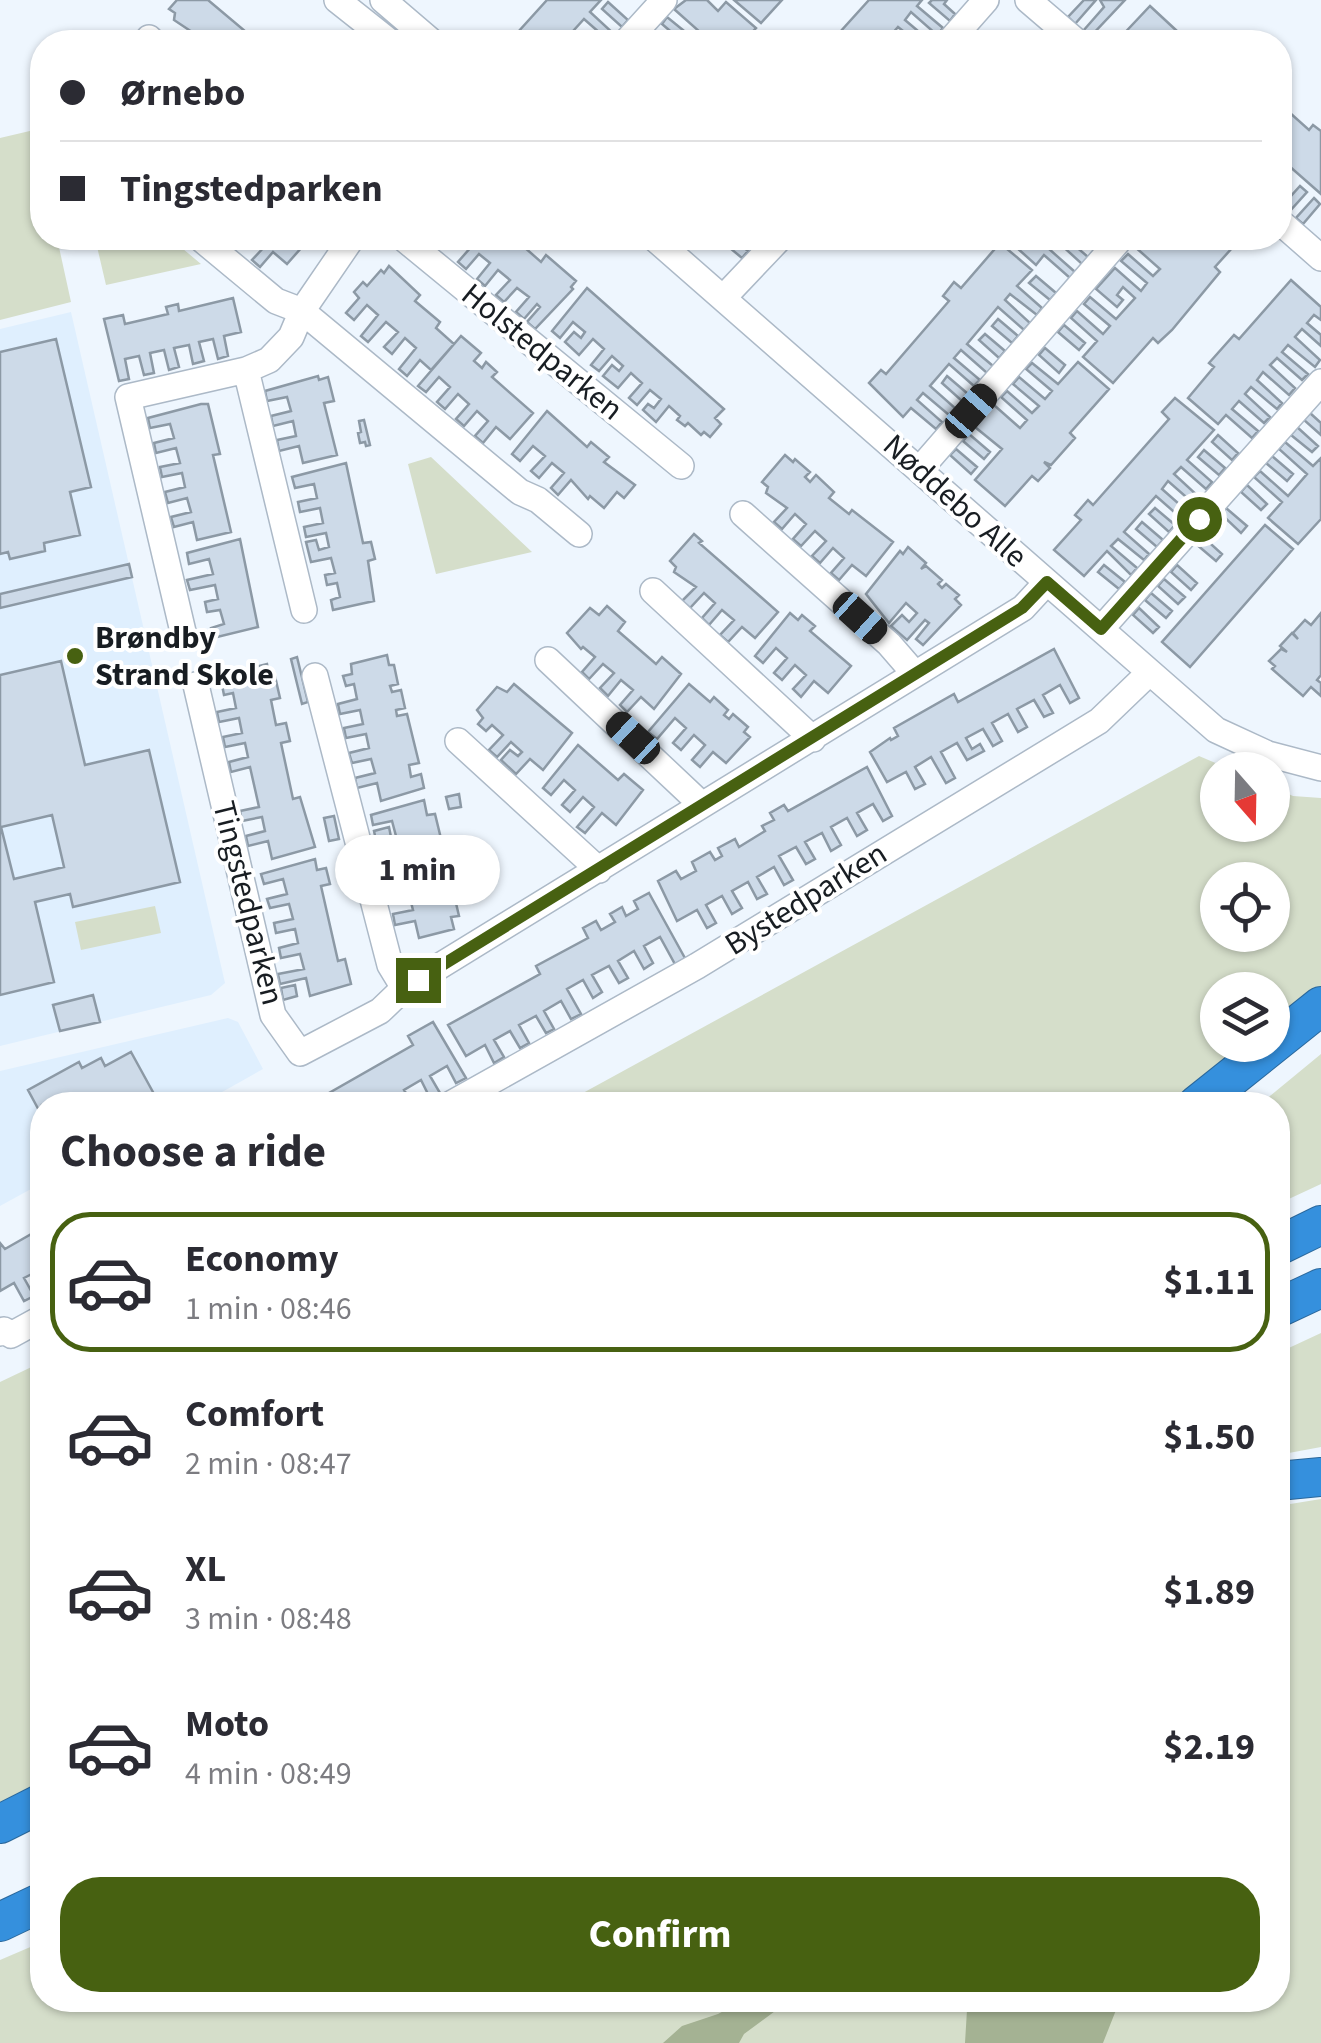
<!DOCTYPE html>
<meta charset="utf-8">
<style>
body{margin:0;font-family:"Source Sans 3",sans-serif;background:#f2f2f3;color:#2b2b33;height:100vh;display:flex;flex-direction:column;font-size:38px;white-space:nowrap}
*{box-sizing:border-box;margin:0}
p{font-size:32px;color:#7c7c81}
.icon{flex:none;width:55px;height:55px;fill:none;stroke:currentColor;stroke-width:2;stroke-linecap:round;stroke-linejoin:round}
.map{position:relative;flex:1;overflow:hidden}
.details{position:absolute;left:30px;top:1092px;width:1260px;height:920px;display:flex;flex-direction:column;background:#fff;border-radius:40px;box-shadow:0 2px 8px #0004}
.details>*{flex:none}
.hud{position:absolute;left:30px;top:30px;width:1262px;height:220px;border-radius:40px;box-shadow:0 2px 8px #0004;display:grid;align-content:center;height:220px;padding:0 30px;background:#fff}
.needle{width:65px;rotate:160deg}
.controls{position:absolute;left:1200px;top:752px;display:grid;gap:20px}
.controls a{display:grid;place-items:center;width:90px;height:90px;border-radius:50%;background:#fff;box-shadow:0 2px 8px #0004;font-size:50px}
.end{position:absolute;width:45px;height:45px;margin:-22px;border:12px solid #476111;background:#fff;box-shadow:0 0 0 5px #fff}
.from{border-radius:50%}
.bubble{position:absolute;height:70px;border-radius:35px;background:#fff;box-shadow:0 2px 8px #0004;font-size:32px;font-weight:700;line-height:70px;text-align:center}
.car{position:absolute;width:30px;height:60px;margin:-30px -15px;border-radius:12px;box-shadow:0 0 8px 2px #0007;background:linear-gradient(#222 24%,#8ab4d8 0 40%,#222 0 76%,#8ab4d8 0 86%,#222 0)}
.hud b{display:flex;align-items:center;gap:35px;height:95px;font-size:38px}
.hud b+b{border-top:2px solid #e1e1e2}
.hud i{width:25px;height:25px;background:#2b2b33}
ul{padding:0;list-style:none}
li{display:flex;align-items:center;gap:30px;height:140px;margin:0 20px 15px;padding:0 10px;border:5px solid transparent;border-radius:40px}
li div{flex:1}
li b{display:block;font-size:38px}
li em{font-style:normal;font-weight:700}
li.on{border-color:#476111}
li>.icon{width:90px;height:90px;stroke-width:1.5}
h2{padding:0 30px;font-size:45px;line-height:120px}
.cta{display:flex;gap:20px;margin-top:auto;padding:20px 30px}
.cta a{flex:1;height:115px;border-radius:40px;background:#476111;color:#fff;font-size:40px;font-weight:700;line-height:115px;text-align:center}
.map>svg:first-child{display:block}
</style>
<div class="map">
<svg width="1321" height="2043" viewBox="0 0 1321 2043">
<rect width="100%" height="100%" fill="#eef6fe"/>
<path fill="#dfeffe" d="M71 312 225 983 211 995 0 1046V329Z
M228 1018 238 1022 263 1069 199 1105H42V1183L0 1206V1071Z"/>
<path fill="#d5deca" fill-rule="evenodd" d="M34 130 42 169V238H57L71 302 0 320V138Z
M95 238H170L201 264 106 285Z
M431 457 532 552 436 574 408 464Z
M1199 756 1232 770H1218V825H1272L1273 787 1293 796 1321 798V991L1273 1029 1272 990H1218V1045H1253L1177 1105H561ZM1218 880H1272V935H1218Z
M155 906 161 933 81 950 75 922Z
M1321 1054V1184L1278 1204V1105H1259Z
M1321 1333V1447L1278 1455V1353Z
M42 1362V1784L0 1805V1382Z
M1321 1499V2043H0V1960L42 1942V2000H1278V1506Z"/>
<path fill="#a4b293" d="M744 2000H790L744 2034 739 2043H663L682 2026 718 2014Z
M963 2000H1120L1103 2043H965L967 2010Z"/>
<path fill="#cddae8" stroke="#8c99a5" stroke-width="2.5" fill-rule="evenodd" d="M177 0H208L258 42H188L195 34 174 20 175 13 169 9Z
M547 0H601L590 12 615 35 609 41 584 19 565 40 568 42H509Z
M686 0H707L718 11 726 2 756 28 743 42H683L662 24 667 17 694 39 700 32 674 9Z
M734 0H782L761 23Z
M869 0H922L917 6 943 28 937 35 911 12 905 20 931 42H917L898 27 892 34 901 42H831Z
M932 0H947L944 4 955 14 950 21 929 3Z
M1084 0H1096L1075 24 1068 17Z
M1100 0H1125L1090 37 1083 31 1104 7Z
M608 2 628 20 622 27 602 9Z
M1150 6 1178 32 1174 37 1180 42 1117 41Z
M1280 104 1309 130 1313 125 1321 131V194L1280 158Z
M1300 186 1307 192 1289 212 1282 206Z
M1314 198 1320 204 1303 224 1296 218Z
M257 238H310L287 264 273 252 260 267 252 260 266 245Z
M461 238H514L541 262 546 255 576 281 571 287 573 289 535 329 527 322 540 307 537 304 524 319 516 312 529 297 517 288 504 302 496 295 510 280 498 270 485 286 477 279 490 263 479 254 466 269 458 262 471 247Z
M718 238H732L748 251 742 258Z
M1006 238H1066L1088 257 1082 264 1057 241 1049 249 1075 272 1070 278 1044 255 1036 265Z
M1144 238H1167L1178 247 1185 240 1182 238H1241L1215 267 1220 272 1172 330 1158 343 1153 338 1113 383 1083 357 1097 341 1071 318 1077 311 1103 334 1110 326 1084 304 1090 297 1116 319 1135 298 1123 287 1117 295 1123 300 1117 307 1096 289 1115 268 1141 291 1147 283 1121 261 1128 254 1153 276 1160 269 1134 246Z
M1000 243 1032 270 1017 286 1042 308 1037 315 1010 294 1005 300 1030 323 1024 330 998 307 967 344 993 366 987 373 961 350 954 358 980 380 974 386 949 364 930 386 955 408 949 415 923 393 917 400 942 422 936 429 911 408 903 417 869 383 881 370 886 374 949 301 943 296 954 282 961 288Z
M389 266 420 295 415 301 440 322 436 328 454 344 431 370 420 360 407 376 399 369 416 348 405 338 392 354 384 347 398 332 386 322 368 342 361 336 378 315 367 305 354 320 346 313 359 298 354 292 363 282 367 286 381 270 384 273Z
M1036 276 1056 293 1050 300 1029 283Z
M1291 280 1321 307V320L1314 315 1307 323 1321 335V346L1302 329 1295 337 1320 360 1315 367 1288 345 1282 352 1308 374 1302 380 1277 358 1270 365 1295 388 1289 395 1263 372 1257 380 1282 403 1277 409 1251 387 1245 394 1270 417 1264 423 1239 401 1232 409 1258 431 1252 438 1226 415 1218 424 1188 398 1214 367 1209 363 1234 335 1239 339Z
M587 288 724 409 715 418 721 424 710 437 704 432 701 435 688 423 685 426 677 420 680 416 669 406 656 422 643 410 648 404 654 408 661 399 650 390 637 405 629 398 642 383 631 373 618 388 603 376 612 365 619 371 623 366 612 356 599 371 591 365 604 349 593 339 579 355 565 342 574 332 581 338 585 332 573 322 560 338 552 331Z
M233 298 241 332 224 336 228 356 218 359 213 339 199 342 204 361 193 364 189 345 174 348 179 367 169 370 164 350 150 353 154 373 144 375 139 356 125 359 129 379 119 381 104 319 123 315 125 324 168 314 166 307 178 304 179 311Z
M998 319 1018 336 1012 343 992 326Z
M1064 325 1085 343 1079 350 1058 332Z
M985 334 1005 351 999 358 979 340Z
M461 336 481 353 474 361 482 368 486 362 497 372 492 377 533 413 510 439 496 427 483 443 475 436 488 421 477 411 464 426 456 419 469 404 458 394 445 409 437 402 450 387 439 377 426 392 418 386Z
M56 339 91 487 70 492 80 535 44 543 45 551 10 559 8 552 0 554V352Z
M1045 348 1065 365 1059 373 1039 355Z
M1078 362 1109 389 1070 433 1075 438 1051 465 1044 462 1050 468 1038 481 1032 476 1005 506 975 480 1002 449 975 427 994 405 1020 428 1027 420 1001 397 1007 391 1032 413 1039 406 1013 384 1019 377 1045 399 1052 391 1026 369 1032 363 1058 384Z
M318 376 319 380 328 377 334 401 324 403 337 455 303 463 299 446 279 451 277 440 296 436 293 421 273 426 271 416 291 411 287 397 267 401 265 391Z
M947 376 968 394 962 401 942 383Z
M1175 398 1214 430 1187 460 1212 482 1206 489 1181 467 1174 474 1199 497 1193 503 1168 481 1162 489 1187 511 1181 518 1156 496 1124 532 1149 554 1144 560 1118 539 1111 546 1137 568 1131 575 1107 551 1084 576 1054 550 1081 520 1075 515 1088 500 1093 505 1169 419 1162 412Z
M201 404H208L220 454 213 455 231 532 197 540 193 522 174 527 171 517 191 512 187 498 168 503 165 492 185 487 182 473 162 477 160 467 180 463 176 448 156 453 154 443 174 438 170 424 150 428 148 418Z
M547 411 587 447 591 442 609 457 604 462 635 485 624 498 617 492 604 508 590 496 588 499 571 480 558 495 551 488 564 473 552 463 539 478 531 471 545 456 533 446 520 461 512 454Z
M1310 413 1321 423V435L1304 420Z
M364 420 370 445 366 446 365 442 360 443 358 433 361 432 359 421Z
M1297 427 1318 446 1312 452 1291 435Z
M969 434 990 452 984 459 963 441Z
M1218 435 1238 453 1232 460 1212 442Z
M1285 442 1313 466 1321 458V519L1298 544 1268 518 1282 502 1254 477 1260 471 1288 496 1307 474 1279 449Z
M956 449 977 467 971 474 950 455Z
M1204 450 1225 468 1219 475 1198 457Z
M785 455 793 462 795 459 810 472 805 477 810 482 816 475 834 492 829 498 849 514 852 510 893 542 866 576 852 565 839 580 831 573 844 558 833 548 820 563 812 556 826 541 815 531 801 546 793 539 806 524 795 514 782 529 774 522 787 508 766 493 768 487 762 482Z
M1272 456 1293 474 1287 481 1266 463Z
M346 463 363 543 371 542 375 559 368 561 374 601 333 610 331 600 340 597 337 583 327 585 325 575 335 573 331 558 311 562 306 542 316 540 319 550 329 547 326 533 306 537 304 527 323 523 320 508 300 512 298 502 317 498 314 484 295 488 292 477Z
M1247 485 1267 504 1261 510 1241 492Z
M1155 508 1175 525 1169 532 1149 514Z
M1226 508 1247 526 1241 533 1221 514Z
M1142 522 1163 540 1157 547 1136 529Z
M1265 525 1293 549 1190 667 1162 642Z
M694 534 702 541 699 543 778 612 755 638 742 627 728 642 720 635 734 620 722 610 709 625 702 618 715 603 704 593 690 608 682 601 696 587 674 572 676 567 670 561Z
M1202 536 1222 554 1216 561 1196 544Z
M240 539 258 627 213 638 211 628 224 624 220 610 207 612 205 602 218 599 215 585 190 590 187 580 213 574 209 559 189 564 187 553Z
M908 547 926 563 921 569 926 566 942 580 938 584 942 588 946 584 959 595 955 599 961 605 923 645 916 639 929 623 925 620 907 640 891 626 902 615 909 622 917 613 906 603 889 623 866 594 900 551 903 554Z
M129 564 132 577 0 608V594Z
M1104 565 1125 582 1119 589 1098 572Z
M1177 565 1197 583 1191 590 1171 572Z
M1164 579 1185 597 1178 604 1158 586Z
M1151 593 1172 611 1166 618 1145 600Z
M607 606 625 622 618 631 656 664 662 657 681 674 654 709 641 697 627 712 620 705 633 690 621 680 608 696 600 688 614 673 603 664 589 679 582 672 595 657 583 647 581 649 567 633 590 608 599 615Z
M1139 608 1159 627 1153 633 1133 615Z
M790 613 798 620 802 615 815 626 810 631 851 666 828 693 814 681 801 697 793 689 806 675 795 665 782 680 774 673 787 658 776 648 763 663 755 656Z
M1321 613V675L1317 680 1321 683V696L1311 687 1303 696 1272 669 1275 666 1269 661 1281 649 1287 652 1280 646 1292 633 1298 639 1293 633 1305 620 1311 625Z
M1054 649 1079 698 1070 703 1060 685 1043 695 1053 713 1044 717 1034 700 1017 709 1027 727 1018 732 1008 714 992 723 1002 741 993 746 983 729 966 738 972 749 980 744 984 751 967 760 957 743 941 752 955 778 946 783 931 757 915 767 925 784 915 789 906 772 887 782 870 752 890 738 891 740 898 736 894 728 954 694 958 702Z
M387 655 389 665H394L398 684 390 686 392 692 401 690 405 708 396 710 397 716 407 714 419 763 409 765 411 777 421 774 424 788 381 801 377 783 357 788 355 778 375 773 371 759 352 763 349 753 369 748 366 734 346 738 344 728 363 724 360 710 340 714 338 704 357 699 354 684 346 686 343 676 352 674 351 664Z
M297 657 308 702 302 704 291 659Z
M61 661 85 765 149 750 180 882 73 907 70 894 35 902 54 982 0 995V675ZM52 815 64 867 14 879 1 827Z
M267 664 269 674 274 672 280 698 271 700 276 725 286 723 290 741 281 743 293 799 300 797 315 847 272 859 268 841 248 846 246 836 265 831 262 817 242 821 240 811 259 807 250 767 231 772 229 762 248 757 245 743 225 747 223 737 242 733 239 718 219 722 217 712 236 708 233 693 224 695 222 685 231 683V673Z
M514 684 572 733 543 770 530 759 516 774 501 760 510 750 518 756 522 752 511 742 497 757 489 750 503 735 492 725 486 731 478 724 483 718 477 710 497 687 507 692Z
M689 684 710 702 714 697 728 710 724 715 729 719 733 714 748 727 744 732 750 737 726 763 713 752 700 767 692 760 705 745 694 735 681 750 673 743 686 728 675 718 657 739 648 732Z
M578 745 618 780 624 774 643 790 616 825 602 813 585 833 577 827 594 807 583 797 570 812 562 805 575 790 564 780 551 795 543 788Z
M867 767 892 816 883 821 873 804 857 813 867 830 857 836 847 818 831 827 841 845 831 851 822 833 805 842 815 859 806 864 796 847 779 856 793 880 784 885 774 867 757 877 767 894 757 899 748 882 732 891 742 908 732 914 722 896 706 905 716 923 707 928 697 910 677 921 658 881 676 871 681 879 696 871 692 862 710 852 715 860 722 856 718 848 735 839 739 847 765 831 762 826 774 820 770 813 784 805 788 811Z
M459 794 461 807 449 809 446 797Z
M424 800 427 815 435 814 444 851 436 853 447 901 455 899 459 916 451 917 454 929 419 938 415 921 395 925 393 914 413 910 409 895 390 900 388 890 407 885 404 871 384 875 382 865 401 860 398 845 378 850 374 831 389 827 391 837 396 836 392 821 373 825 371 815Z
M334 816 339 839 329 841 324 818Z
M315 859 317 870 326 868 330 884 321 886 338 961 345 959 351 984 310 996 306 978 280 984 278 974 304 969 300 954 281 958 279 948 298 943 295 929 276 933 274 923 293 919 289 904 270 908 267 899 287 894 283 879 264 884 261 874Z
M649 893 686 960 676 966 660 937 644 946 653 963 644 969 634 951 618 961 628 978 619 983 609 966 592 975 602 992 593 998 583 980 567 989 581 1014 571 1019 561 1001 544 1011 554 1029 546 1033 536 1016 519 1025 529 1043 520 1048 510 1031 494 1040 504 1057 494 1063 485 1045 466 1056 448 1025 540 974 536 966 588 938 583 928 596 921 601 930 615 922 610 914 622 907 626 916 638 909 634 901Z
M295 985 297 996 283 1000 281 988Z
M93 995 100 1022 60 1031 53 1005Z
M433 1022 466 1078 456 1083 447 1066 430 1076 440 1093 430 1098 421 1080 404 1090 413 1105H400L395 1095 379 1105H308L413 1045 408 1036Z
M131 1052 159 1103 156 1105H42V1116L28 1090 79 1062 82 1068 101 1058 105 1066Z
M42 1228V1274L40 1270 24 1278 34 1296 24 1301 14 1283 0 1291V1243L5 1249Z"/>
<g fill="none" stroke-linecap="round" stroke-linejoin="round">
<g stroke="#acb9c7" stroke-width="28">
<path id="minor" d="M337 0 390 42
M383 0 432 42
M1028 0 1077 42
M149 38 153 42
M626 42 664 0
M949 42 986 0
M1280 222 1321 258
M200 238 276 301 302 311 520 492 538 500 579 534
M403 238 681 466
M654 238 1216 730 1268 754 1321 768
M724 297 780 238
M246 370 304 610
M920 469 1121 238
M743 514 889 644 915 674
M653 591 813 739
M1101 629 1321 382
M184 636 128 397 246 370 269 360 291 337 302 311 352 238
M548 660 701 804
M315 676 390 965 404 988
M196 685 273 1015 300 1053 380 1011 404 988 1023 608 1047 582
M458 741 599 870
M449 1105 697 966 1099 721 1149 673
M0 1333 4 1330 11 1335 42 1318"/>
</g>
<g stroke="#2b689c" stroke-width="40">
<path id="highway" d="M1197 1105 1321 1006
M1278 1246 1321 1225
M1278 1308 1321 1288
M1278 1481 1321 1477
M0 1824 42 1803
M0 1922 42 1902"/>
</g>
<use href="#minor" stroke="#fff" stroke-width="25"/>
<use href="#highway" stroke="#3590dd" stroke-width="38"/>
</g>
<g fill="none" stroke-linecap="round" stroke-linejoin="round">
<path stroke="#476111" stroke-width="12" d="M418 980 1022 608 1047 582 1101 629 1199 519"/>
</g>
<circle fill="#476111" stroke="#fff" stroke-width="4" cx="75" cy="656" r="10"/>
<g text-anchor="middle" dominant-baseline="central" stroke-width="8" stroke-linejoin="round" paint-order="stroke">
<g font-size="32" fill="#181d22" stroke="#fff">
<text transform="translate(542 352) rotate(39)">Holstedparken</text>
<text transform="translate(955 501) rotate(42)">Nøddebo Alle</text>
<text transform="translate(806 899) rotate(-32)">Bystedparken</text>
<text transform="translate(248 903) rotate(76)">Tingstedparken</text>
</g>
<g font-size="32" font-weight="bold" fill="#181d22" stroke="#fff" text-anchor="start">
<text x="95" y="638">Brøndby<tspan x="95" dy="37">Strand Skole</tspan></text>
</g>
</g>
</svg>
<div class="controls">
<a><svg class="needle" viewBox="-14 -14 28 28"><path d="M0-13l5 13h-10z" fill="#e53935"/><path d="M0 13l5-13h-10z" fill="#7c7c81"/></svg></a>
<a><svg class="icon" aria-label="locate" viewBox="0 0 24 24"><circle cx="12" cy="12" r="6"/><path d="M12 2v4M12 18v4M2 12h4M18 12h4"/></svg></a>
<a><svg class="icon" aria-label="layers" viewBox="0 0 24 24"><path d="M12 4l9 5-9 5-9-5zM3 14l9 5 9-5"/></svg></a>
</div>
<i class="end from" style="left:1199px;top:519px"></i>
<i class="end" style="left:418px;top:980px"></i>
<div class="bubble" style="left:335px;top:835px;width:165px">1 min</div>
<i class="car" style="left:971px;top:411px;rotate:41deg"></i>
<i class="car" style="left:860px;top:618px;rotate:132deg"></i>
<i class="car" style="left:633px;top:738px;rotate:313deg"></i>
<div class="hud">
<b><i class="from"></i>Ørnebo</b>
<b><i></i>Tingstedparken</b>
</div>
<section class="details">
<h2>Choose a ride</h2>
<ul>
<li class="on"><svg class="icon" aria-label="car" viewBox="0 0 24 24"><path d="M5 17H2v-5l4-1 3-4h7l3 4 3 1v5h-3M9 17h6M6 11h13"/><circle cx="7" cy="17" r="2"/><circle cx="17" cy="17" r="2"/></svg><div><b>Economy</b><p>1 min · 08:46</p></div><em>$1.11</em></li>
<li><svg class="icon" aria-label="car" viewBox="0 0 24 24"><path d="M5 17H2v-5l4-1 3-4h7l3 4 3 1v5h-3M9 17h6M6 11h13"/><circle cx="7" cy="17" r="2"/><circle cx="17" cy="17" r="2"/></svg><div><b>Comfort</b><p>2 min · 08:47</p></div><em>$1.50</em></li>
<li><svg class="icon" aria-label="car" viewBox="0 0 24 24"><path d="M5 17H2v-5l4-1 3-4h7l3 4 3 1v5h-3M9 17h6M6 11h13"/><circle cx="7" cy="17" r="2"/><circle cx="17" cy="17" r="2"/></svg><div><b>XL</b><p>3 min · 08:48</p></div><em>$1.89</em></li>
<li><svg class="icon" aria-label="car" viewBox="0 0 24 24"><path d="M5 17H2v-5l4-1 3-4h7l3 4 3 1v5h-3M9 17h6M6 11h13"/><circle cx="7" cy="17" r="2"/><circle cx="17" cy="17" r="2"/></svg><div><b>Moto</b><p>4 min · 08:49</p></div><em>$2.19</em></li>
</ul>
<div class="cta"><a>Confirm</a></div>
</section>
</div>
